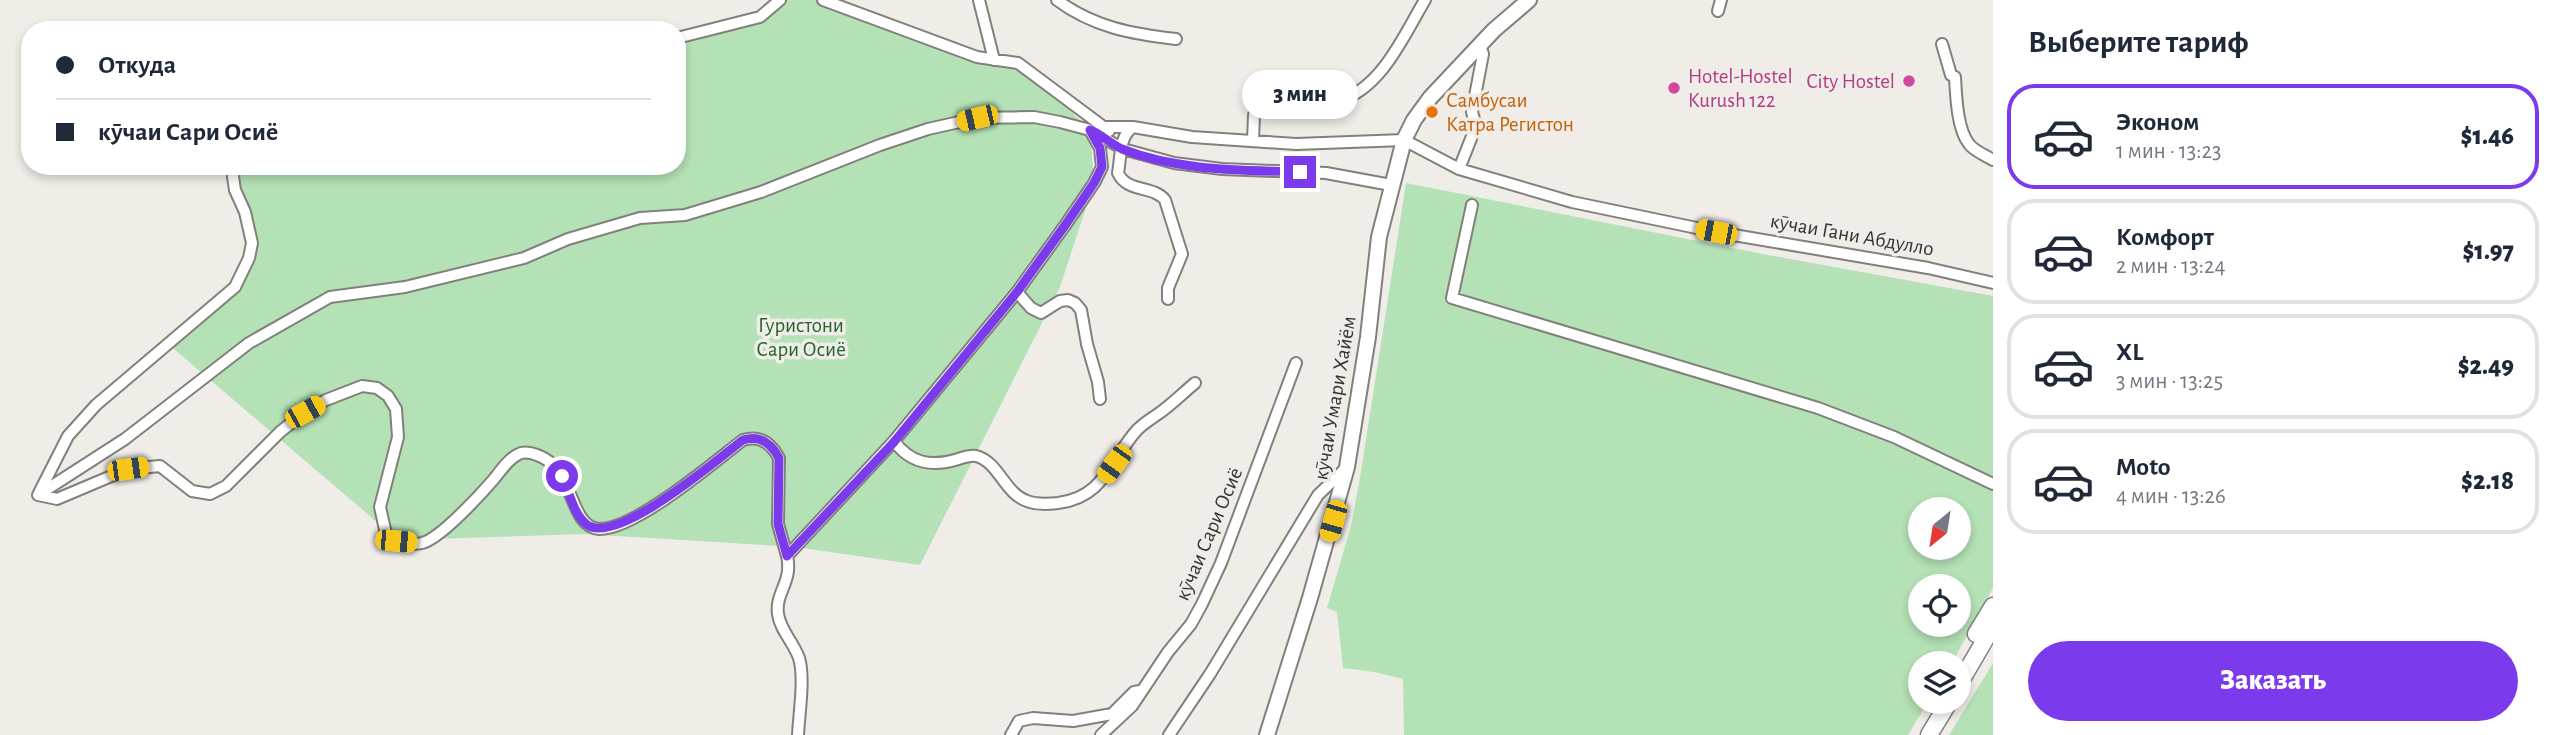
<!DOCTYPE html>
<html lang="ru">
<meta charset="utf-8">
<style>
body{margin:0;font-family:"Alegreya Sans",sans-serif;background:#f6f6f7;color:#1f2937;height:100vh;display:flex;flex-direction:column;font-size:26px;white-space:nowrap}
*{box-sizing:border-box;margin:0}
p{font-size:23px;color:#747a83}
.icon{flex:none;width:38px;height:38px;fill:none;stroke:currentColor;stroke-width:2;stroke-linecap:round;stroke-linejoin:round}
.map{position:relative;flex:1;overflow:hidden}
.drawer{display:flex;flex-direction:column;background:#fff;width:560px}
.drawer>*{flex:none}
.guide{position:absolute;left:21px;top:21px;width:665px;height:154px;border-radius:28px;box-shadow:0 4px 10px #0003;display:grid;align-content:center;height:154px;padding:0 35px;background:#fff}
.needle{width:46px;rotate:210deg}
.fabs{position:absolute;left:1908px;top:497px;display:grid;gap:14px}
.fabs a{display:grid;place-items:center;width:63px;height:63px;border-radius:50%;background:#fff;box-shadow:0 4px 10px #0003;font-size:35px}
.end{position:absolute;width:32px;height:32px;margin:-16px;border:9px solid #7c3aed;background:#fff;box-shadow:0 0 0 4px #fff}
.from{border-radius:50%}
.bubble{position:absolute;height:49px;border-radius:24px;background:#fff;box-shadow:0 4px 10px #0003;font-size:23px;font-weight:800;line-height:49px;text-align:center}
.car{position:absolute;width:21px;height:42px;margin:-21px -10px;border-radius:9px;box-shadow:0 0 5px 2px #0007;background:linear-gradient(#f5c518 24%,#345 0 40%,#f5c518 0 76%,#345 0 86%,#f5c518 0)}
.guide b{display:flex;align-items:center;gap:24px;height:66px;font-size:26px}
.guide b+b{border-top:2px solid #e0e1e3}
.guide i{width:18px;height:18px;background:#1f2937}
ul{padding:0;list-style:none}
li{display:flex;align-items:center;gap:21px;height:105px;margin:0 14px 10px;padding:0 21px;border:4px solid #e0e1e3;border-radius:28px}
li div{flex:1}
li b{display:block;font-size:26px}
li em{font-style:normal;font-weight:800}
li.on{border-color:#7c3aed}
li>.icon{width:63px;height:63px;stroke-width:1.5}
h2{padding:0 35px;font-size:32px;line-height:84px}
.action{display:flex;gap:14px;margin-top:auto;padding:14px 35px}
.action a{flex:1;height:80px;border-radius:42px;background:#7c3aed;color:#fff;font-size:28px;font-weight:800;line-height:80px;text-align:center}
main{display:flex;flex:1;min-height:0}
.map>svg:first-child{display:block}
</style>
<main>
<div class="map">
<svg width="1993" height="735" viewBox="0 0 1993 735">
<rect width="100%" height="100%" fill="#f0ede8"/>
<path fill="#b4e1b5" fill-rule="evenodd" d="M776 0H821L977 57 1023 66 1090 130 1094 183 1060 287 920 565 795 547 584 534 398 540 168 344 235 287 249 258 235 166H677V38L760 17Z
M1406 183 1768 255 1993 296V588L1952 663H1920V702H1928L1908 735H1404L1403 679 1374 672 1343 668 1337 612 1327 608 1351 526 1361 472ZM1920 509H1958V548H1920ZM1920 586H1958V625H1920Z
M1993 663V735H1949Z"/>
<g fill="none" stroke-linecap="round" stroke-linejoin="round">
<g stroke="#82807b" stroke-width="14">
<path id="minor" d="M823 0 977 57 1018 63 1109 131
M979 0 994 60
M1057 0C1093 27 1132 34 1176 39
M1718 11 1721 0
M677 38 760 17 780 0
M1942 44 1951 75 1955 77C1956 95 1957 129 1969 144 1974 151 1985 155 1993 160
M1104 127H1133L1192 137 1296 144 1404 140 1459 169 1572 202 1716 232 1928 268 1993 283
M1133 127C1119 136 1121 157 1118 173 1127 193 1153 185 1165 200L1182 254 1168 288V299
M1090 130 1100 148 1102 167 1094 183 1066 224 1017 292 894 441 787 556 778 524 779 458C771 443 760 435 743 440 714 462 635 530 599 529 568 527 576 468 537 455 532 453 526 452 521 453 510 457 501 470 494 479 481 494 440 539 422 543 411 546 395 540 386 534L380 507 398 437 396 409 388 396 377 388 362 386 326 400 305 412 280 432 226 486 210 494 192 491 160 466 128 469 57 499 38 495 125 439 249 343 330 297 405 287 524 258 568 239 640 218 685 215 761 192 880 145 928 129 977 118 1034 117 1060 122 1090 130 1123 149 1174 163 1222 169 1326 173 1391 185
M1253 141 1254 115 1258 109C1285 108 1314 108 1339 101 1382 88 1404 35 1425 0
M1459 169 1476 126 1472 112 1483 54 1480 45
M1472 205 1452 298 1818 408 1894 437 1993 484
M1017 292 1031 308 1041 313 1060 301 1068 300 1075 303 1081 310 1087 344 1098 382 1100 399
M894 441C910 463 930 467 955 460 962 458 969 455 976 456 999 462 1004 493 1027 501 1037 505 1048 504 1058 503 1105 497 1110 460 1137 430 1144 423 1151 419 1158 414 1171 405 1183 393 1195 383
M39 493 68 436 96 405 235 287 249 258 252 243 245 212 235 190 233 177 235 166
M787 556C793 582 775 592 778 614 780 630 794 643 799 658 805 678 799 714 798 735
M1011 735 1019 721 1033 718 1073 721 1112 714 1134 692 1140 691
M1101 735 1132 706 1168 652 1191 624 1202 604 1221 563 1296 363
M1169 735 1210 674 1318 495 1347 467"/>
</g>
<g stroke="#82807b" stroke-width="18">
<path id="major" d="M1267 735 1310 598 1347 467 1368 337 1379 237 1404 140 1414 120 1430 98 1494 30 1529 0"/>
</g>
<g stroke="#82807b" stroke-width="19">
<path id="highway" d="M1976 634 1993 606
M1958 686 1993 626
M1929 735 1949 702"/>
</g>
<use href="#minor" stroke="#fff" stroke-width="10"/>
<use href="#major" stroke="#fff" stroke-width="14"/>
<use href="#highway" stroke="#fff" stroke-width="16"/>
</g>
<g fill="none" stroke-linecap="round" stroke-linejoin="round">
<path stroke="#7c3aed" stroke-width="9" d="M562 476C569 491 573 513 586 524 615 548 719 458 743 440 760 435 771 443 779 458L778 524 787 556 894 442 1017 292 1066 224 1094 183 1102 167 1100 148 1090 130C1102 135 1111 144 1122 149 1178 171 1241 170 1300 172"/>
</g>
<g fill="#d1479c" stroke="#f0ede8" stroke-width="2.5">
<circle cx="1909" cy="81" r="7"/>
<circle cx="1674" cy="88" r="7"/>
</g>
<circle fill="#e8710a" stroke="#f0ede8" stroke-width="2.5" cx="1432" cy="112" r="7"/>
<g text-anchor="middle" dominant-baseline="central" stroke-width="7" stroke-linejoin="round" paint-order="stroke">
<g font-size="21" fill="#b23c85" stroke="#f0ede8" text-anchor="start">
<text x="1688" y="76">Hotel-Hostel<tspan x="1688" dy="24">Kurush 122</tspan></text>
<text x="1895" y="81" text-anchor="end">City Hostel</text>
</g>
<g font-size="21" fill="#c56008" stroke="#f0ede8" text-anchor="start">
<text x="1446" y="100">Самбусаи<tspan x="1446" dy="24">Катра Регистон</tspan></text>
</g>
<g font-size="21" fill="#353432" stroke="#f0ede8">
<text transform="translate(1852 235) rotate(10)">кӯчаи Гани Абдулло</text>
<text transform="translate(1335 398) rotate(-80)">кӯчаи Умари Хайём</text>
<text transform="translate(1209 534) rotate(-67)">кӯчаи Сари Осиё</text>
</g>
<g font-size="21" fill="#23652b" stroke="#f0ede8">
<text x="801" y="325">Гуристони<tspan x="801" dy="24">Сари Осиё</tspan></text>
</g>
</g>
</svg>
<div class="fabs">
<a><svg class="needle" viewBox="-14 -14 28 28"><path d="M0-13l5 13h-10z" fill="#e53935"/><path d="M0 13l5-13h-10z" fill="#747a83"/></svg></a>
<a><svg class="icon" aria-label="locate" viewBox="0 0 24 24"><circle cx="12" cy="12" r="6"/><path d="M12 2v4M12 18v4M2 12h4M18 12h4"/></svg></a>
<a><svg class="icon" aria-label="layers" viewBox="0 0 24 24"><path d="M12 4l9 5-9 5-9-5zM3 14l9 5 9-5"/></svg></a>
</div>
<i class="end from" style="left:562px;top:476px"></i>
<i class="end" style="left:1300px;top:172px"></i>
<div class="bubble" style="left:1242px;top:70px;width:116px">3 мин</div>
<i class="car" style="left:977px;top:118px;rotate:257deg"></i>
<i class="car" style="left:1716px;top:232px;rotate:281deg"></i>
<i class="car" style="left:305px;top:412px;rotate:61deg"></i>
<i class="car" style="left:1114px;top:464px;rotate:216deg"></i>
<i class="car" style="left:128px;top:469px;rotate:82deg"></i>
<i class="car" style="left:1333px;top:521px;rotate:196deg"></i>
<i class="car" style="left:396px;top:541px;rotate:95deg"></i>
<div class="guide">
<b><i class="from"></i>Откуда</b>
<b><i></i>кӯчаи Сари Осиё</b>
</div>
</div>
<section class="drawer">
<h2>Выберите тариф</h2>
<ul>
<li class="on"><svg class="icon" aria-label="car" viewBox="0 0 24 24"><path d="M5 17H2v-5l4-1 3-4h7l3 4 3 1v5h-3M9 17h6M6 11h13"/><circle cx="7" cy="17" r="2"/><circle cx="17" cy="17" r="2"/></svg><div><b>Эконом</b><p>1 мин · 13:23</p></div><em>$1.46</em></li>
<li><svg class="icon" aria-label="car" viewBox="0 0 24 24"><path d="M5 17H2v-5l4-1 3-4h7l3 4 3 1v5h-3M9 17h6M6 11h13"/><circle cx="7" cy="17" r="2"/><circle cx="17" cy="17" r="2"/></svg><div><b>Комфорт</b><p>2 мин · 13:24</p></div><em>$1.97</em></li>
<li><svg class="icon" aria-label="car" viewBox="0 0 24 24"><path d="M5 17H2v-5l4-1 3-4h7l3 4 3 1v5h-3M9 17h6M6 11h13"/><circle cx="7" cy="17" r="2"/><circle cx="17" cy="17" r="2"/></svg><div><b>XL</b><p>3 мин · 13:25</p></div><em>$2.49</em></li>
<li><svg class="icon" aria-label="car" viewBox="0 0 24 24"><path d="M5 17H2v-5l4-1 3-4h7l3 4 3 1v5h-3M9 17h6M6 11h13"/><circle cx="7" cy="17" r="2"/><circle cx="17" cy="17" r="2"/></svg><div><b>Moto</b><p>4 мин · 13:26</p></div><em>$2.18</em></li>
</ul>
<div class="action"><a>Заказать</a></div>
</section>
</main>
